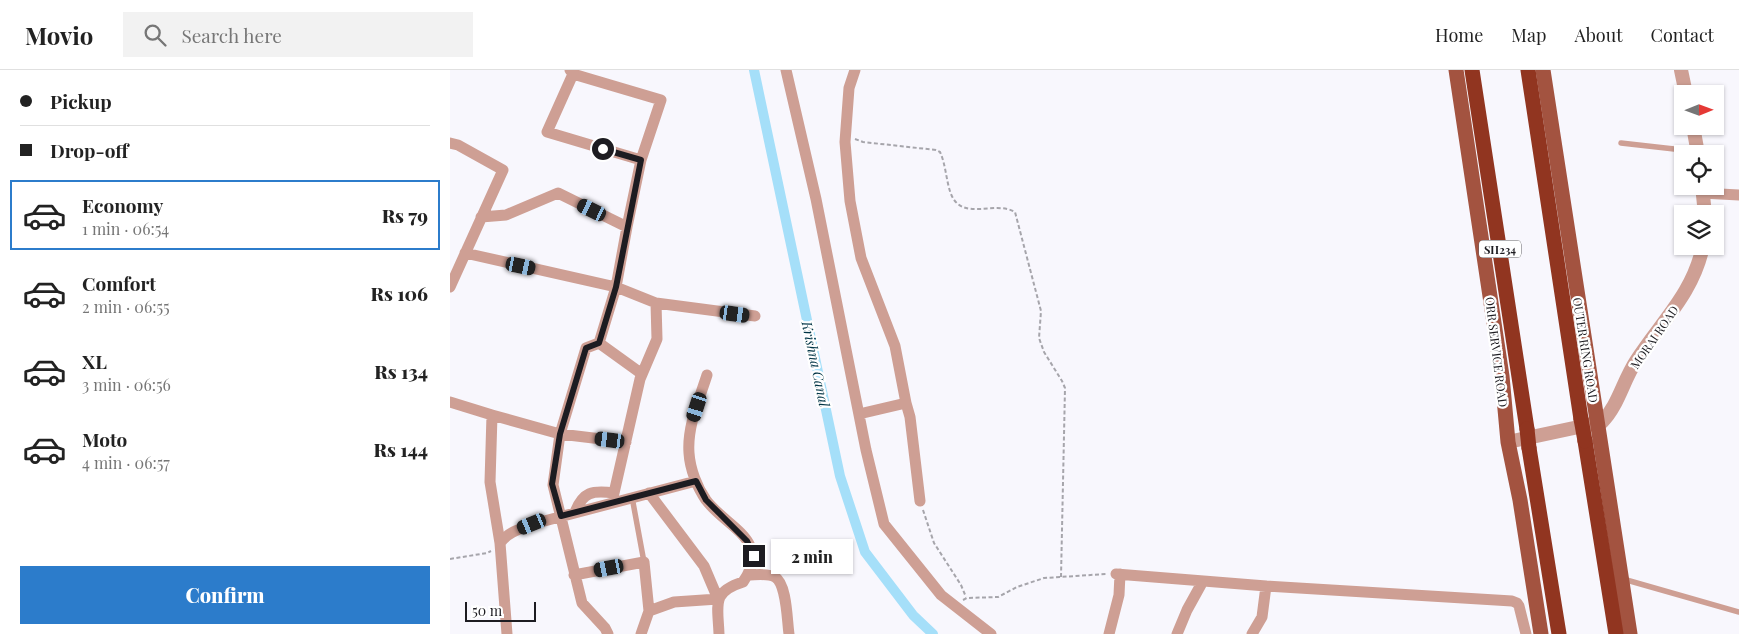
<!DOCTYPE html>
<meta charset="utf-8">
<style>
body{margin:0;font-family:"Playfair Display",serif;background:#f2f2f2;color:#222;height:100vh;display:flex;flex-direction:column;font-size:19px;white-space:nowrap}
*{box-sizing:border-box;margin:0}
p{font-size:16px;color:#767676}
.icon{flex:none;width:28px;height:28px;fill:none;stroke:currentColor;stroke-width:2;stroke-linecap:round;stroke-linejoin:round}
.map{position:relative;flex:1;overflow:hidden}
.sheet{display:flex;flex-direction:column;background:#fff;width:450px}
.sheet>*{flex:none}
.guide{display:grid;align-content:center;height:110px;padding:0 20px;background:#fff}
.needle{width:32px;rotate:89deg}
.tools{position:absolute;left:1224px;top:15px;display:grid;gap:10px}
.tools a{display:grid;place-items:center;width:50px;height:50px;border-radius:0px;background:#fff;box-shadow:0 1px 4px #0004;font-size:25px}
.scale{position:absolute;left:15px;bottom:12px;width:71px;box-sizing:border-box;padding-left:5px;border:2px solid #1d1c21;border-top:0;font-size:14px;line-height:18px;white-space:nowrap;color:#1d1c21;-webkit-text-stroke:4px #fff;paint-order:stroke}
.end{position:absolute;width:22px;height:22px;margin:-11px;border:6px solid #1d1c21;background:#fff;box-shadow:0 0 0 2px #fff}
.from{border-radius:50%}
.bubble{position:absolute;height:35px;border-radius:0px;background:#fff;box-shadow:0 1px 4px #0004;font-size:16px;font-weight:800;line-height:35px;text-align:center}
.car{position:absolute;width:15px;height:30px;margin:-15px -8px;border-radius:6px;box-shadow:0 0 4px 1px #0007;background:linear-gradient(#222 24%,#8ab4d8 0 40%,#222 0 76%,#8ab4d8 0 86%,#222 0)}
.guide b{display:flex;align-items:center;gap:18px;height:48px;font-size:19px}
.guide b+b{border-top:1px solid #e0e0e0}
.guide i{width:12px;height:12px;background:#222}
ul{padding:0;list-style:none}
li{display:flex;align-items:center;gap:15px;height:70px;margin:0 10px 8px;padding:0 10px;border:2px solid transparent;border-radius:0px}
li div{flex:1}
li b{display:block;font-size:19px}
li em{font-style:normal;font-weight:800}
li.active{border-color:#2c7ccb}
li>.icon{width:45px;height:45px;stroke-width:1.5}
.primary-button{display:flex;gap:10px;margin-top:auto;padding:10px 20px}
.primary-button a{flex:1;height:58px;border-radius:0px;background:#2c7ccb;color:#fff;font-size:20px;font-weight:800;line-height:58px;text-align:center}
header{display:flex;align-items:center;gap:30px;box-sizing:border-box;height:70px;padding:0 25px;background:#fff;border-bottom:1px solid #e0e0e0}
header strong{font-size:24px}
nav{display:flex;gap:28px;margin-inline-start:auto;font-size:18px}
.search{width:350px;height:45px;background:#f2f2f2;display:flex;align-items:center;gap:12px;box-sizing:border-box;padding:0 18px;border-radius:0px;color:#767676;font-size:19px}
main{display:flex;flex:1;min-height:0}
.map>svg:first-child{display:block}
</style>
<header>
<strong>Movio</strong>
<div class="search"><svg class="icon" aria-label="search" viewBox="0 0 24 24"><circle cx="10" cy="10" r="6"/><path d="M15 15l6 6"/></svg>Search here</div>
<nav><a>Home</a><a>Map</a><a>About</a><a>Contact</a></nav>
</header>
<main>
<section class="sheet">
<div class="guide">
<b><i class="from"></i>Pickup</b>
<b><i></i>Drop-off</b>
</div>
<ul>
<li class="active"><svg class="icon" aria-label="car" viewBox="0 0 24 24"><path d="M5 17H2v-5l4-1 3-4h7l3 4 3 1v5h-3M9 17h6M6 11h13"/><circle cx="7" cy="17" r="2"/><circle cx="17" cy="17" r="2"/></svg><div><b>Economy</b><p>1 min · 06:54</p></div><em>Rs 79</em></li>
<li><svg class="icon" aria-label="car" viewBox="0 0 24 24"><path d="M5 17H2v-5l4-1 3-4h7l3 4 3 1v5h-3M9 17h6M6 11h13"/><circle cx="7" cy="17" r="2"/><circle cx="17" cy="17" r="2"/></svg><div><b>Comfort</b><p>2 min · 06:55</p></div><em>Rs 106</em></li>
<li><svg class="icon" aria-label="car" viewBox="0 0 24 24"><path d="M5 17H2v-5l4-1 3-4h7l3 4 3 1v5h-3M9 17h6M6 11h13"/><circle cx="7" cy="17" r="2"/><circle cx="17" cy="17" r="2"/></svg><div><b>XL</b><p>3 min · 06:56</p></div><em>Rs 134</em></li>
<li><svg class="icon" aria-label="car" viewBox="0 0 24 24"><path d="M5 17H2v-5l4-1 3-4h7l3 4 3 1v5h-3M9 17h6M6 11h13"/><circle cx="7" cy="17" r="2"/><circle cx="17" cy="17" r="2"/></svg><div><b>Moto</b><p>4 min · 06:57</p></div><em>Rs 144</em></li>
</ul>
<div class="primary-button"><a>Confirm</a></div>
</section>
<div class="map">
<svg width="1289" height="564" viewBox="0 0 1289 564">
<rect width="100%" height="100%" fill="#f8f7fd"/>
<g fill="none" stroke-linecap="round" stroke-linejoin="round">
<path stroke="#a5dff9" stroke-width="10" d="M304 0 390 406 415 482 463 545 483 564"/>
<path stroke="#a6a5ab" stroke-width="2" stroke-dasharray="4 2.5" stroke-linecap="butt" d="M405 69 413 72 486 80 490 82C496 95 496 111 501 124 512 152 545 130 565 142L591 241 589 268 594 282 612 311 615 318 611 507
M473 440 484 473 511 515 516 527
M0 489 37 483 41 481
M513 530 517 528 548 527 567 517 594 508 656 504"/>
<path stroke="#ce9f94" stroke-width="5.5" d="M1171 73 1233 80 1246 79
M182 427 194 492
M1173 509 1289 542"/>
<path stroke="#ce9f94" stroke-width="11" d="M336 0 366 129 416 380 434 454 491 525 541 564
M405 0 399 18 395 72 400 131 411 188 445 276 456 333 409 344
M123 4 211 30 191 90
M0 73 8 75 53 100 0 217
M1252 123 1289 125
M31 147 56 145 108 123 177 157 191 90 97 62 123 4 120 0
M177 157 166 217 206 233 305 246
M15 183 166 217 149 273 136 278 110 364 103 415 132 533 155 558 158 564
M149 273 192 304
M257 305C249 330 237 357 239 383 240 399 247 417 256 430 277 458 322 470 293 512 261 522 268 535 269 564
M0 332 42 345 40 412 50 473 57 564
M456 333 460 347 470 431
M42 345 110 364 176 372
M125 442C133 422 142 420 164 423L190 309 207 269 206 233
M50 473C58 462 70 459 83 454L246 411
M666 504 816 516 1062 531 1067 533 1069 536 1076 564
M124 505 194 492 199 541 224 532 268 529 254 496 199 423
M298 505C306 505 318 503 325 507 337 514 337 551 339 564
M191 564 199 541
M659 564 669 525 670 504
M727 564 737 540 753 511
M802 564 812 547 816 516"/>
<path stroke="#ce9f94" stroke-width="14" d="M1231 0 1236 24
M1243 56 1248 84
M1252 116 1255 144
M1058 372 1152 352C1168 336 1173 311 1186 291 1211 252 1243 224 1253 176"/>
<path stroke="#a35340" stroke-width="15" d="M1006 0 1052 306 1058 372 1070 430 1091 564
M1093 0 1180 564"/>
<path stroke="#913520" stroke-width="15" d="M1022 0 1077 359
M1078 0 1131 349
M1135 371 1166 564
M1079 378 1109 564"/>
<path stroke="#913520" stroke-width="15" d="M1131 349 1135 371
M1077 359 1079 378"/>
</g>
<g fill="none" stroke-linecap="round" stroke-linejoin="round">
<path stroke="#1d1c21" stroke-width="6" d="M153 79 191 90 166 217 149 273 136 278 110 364 102 414 111 446 246 411 256 430 297 471 304 486"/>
</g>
<g text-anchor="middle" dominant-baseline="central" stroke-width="4.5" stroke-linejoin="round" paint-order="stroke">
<rect fill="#fff" stroke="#616064" stroke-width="1" x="1029" y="170.5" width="42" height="17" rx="4"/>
<g font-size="11" font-weight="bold" fill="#1d1c21">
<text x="1050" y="179">SH234</text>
</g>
<g font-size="12" fill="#1d1c21" stroke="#fff">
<text transform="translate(1204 267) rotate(-55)">MORAI ROAD</text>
<text transform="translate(1136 280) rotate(81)">OUTER RING ROAD</text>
<text transform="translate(1047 282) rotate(83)">ORR SERVICE ROAD</text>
</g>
<g font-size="14" font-style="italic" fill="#003445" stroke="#fff">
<text transform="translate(366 294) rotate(78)">Krishna Canal</text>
</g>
</g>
</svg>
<div class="tools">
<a><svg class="needle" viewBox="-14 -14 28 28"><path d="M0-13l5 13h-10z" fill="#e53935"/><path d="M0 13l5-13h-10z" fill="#767676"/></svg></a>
<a><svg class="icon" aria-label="locate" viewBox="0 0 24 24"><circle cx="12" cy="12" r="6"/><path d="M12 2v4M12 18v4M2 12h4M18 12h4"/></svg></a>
<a><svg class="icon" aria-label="layers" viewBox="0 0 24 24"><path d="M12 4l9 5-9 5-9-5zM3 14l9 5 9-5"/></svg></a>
</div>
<div class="scale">50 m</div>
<i class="end from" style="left:153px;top:79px"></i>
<i class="end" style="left:304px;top:486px"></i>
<div class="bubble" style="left:321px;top:469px;width:82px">2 min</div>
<i class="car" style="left:142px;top:140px;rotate:296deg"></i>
<i class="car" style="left:71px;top:196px;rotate:102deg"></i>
<i class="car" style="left:285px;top:244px;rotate:98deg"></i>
<i class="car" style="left:247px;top:337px;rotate:198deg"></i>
<i class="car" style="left:160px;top:370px;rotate:277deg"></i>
<i class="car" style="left:82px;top:454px;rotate:248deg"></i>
<i class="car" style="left:159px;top:498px;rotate:259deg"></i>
</div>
</main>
